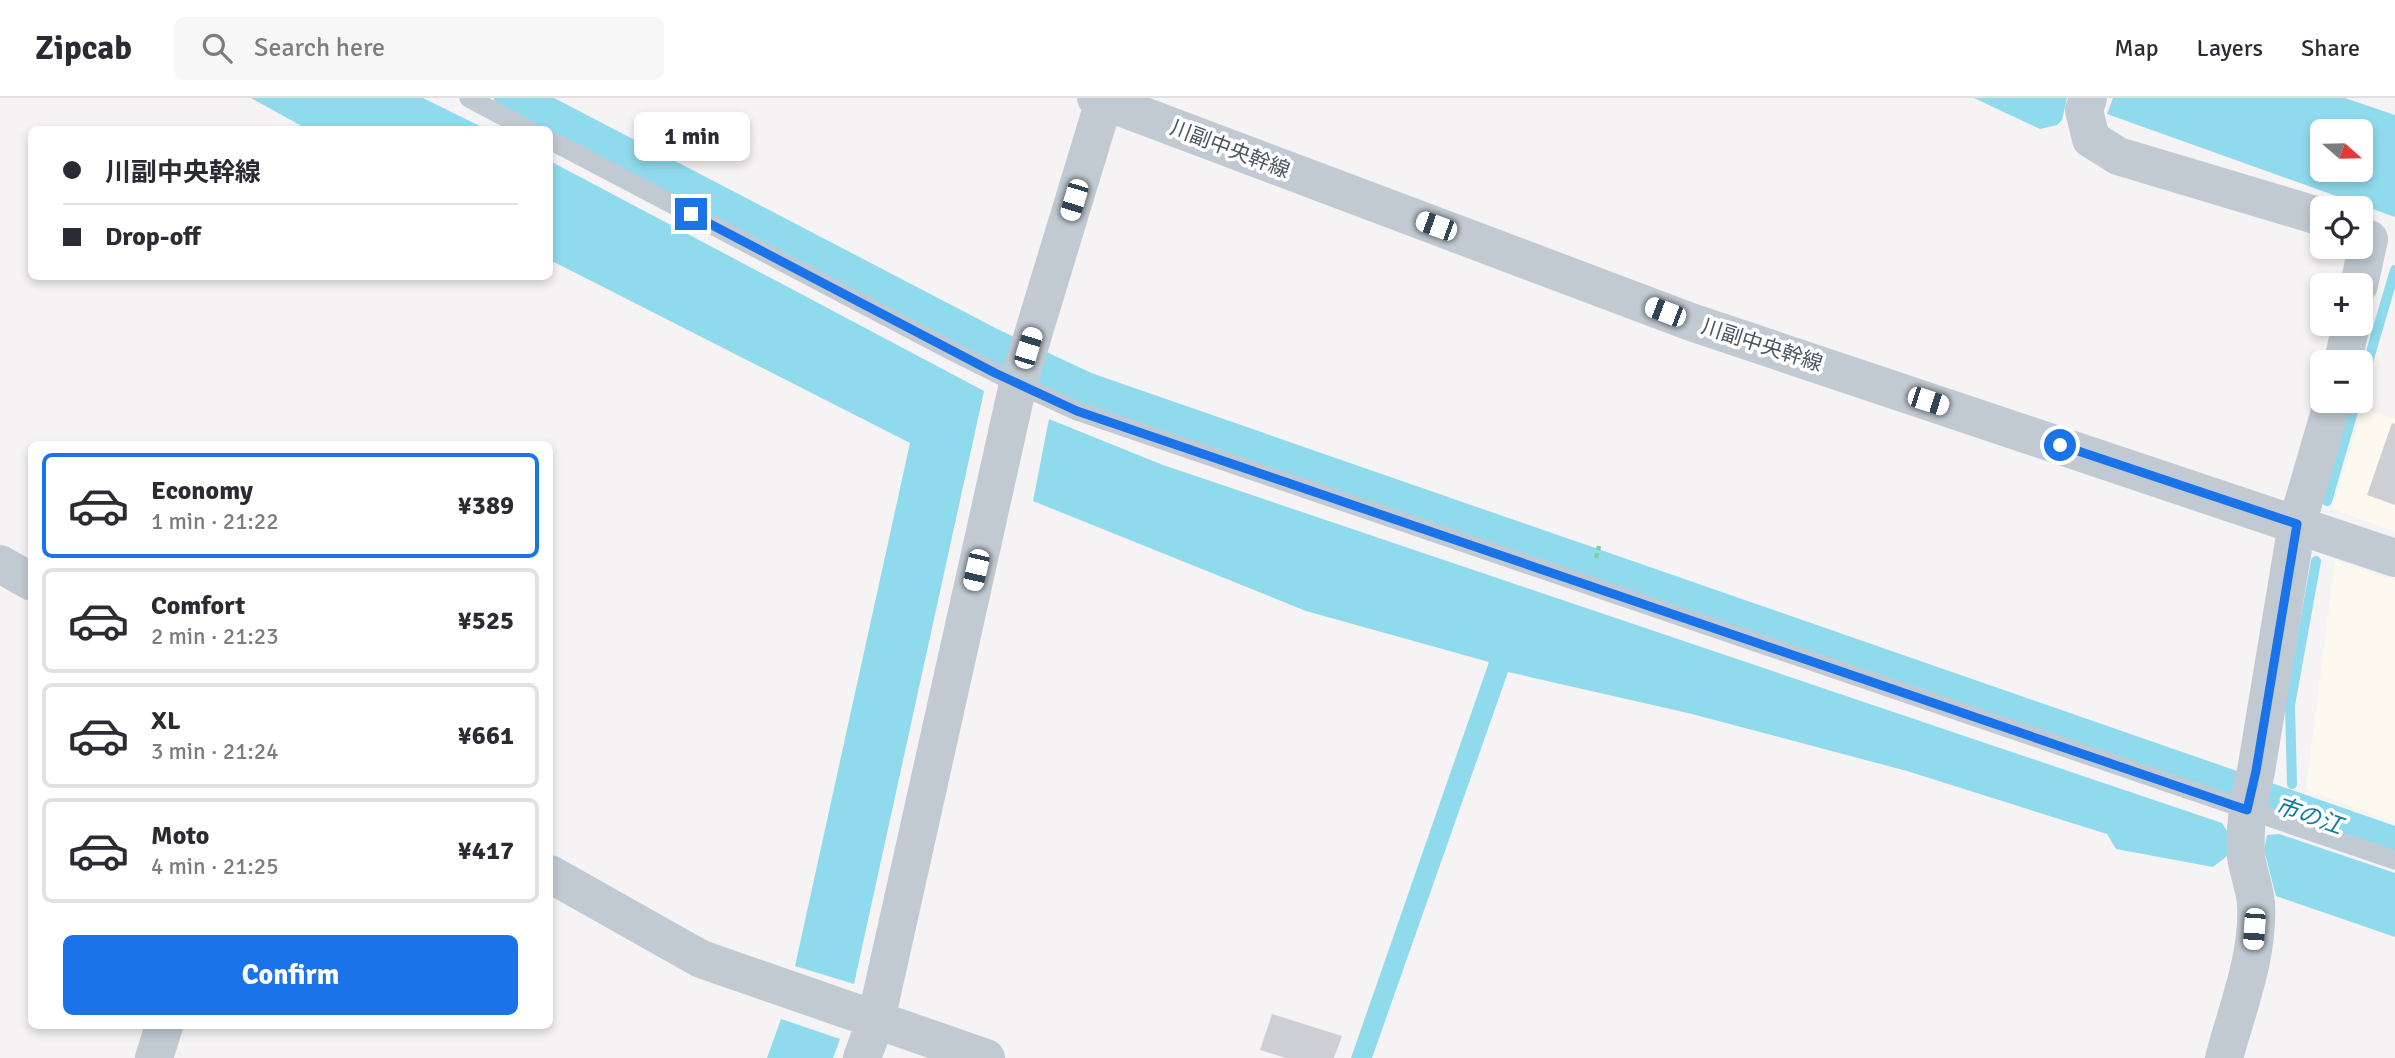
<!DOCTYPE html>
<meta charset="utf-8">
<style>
body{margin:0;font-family:Signika,"Noto Sans JP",sans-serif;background:#f7f7f7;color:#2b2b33;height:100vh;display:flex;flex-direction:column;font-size:26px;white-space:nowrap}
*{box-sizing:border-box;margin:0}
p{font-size:23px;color:#7c7c81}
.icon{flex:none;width:38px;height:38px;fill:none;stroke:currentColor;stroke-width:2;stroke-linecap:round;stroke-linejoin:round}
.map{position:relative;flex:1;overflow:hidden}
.panel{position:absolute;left:28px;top:343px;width:525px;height:588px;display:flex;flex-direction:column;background:#fff;border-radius:10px;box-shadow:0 4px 10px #0003}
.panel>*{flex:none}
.top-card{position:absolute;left:28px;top:28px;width:525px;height:154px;border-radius:10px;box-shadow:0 4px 10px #0003;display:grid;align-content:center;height:154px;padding:0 35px;background:#fff}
.needle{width:46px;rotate:110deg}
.fabs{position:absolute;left:2310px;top:21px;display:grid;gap:14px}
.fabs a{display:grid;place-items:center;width:63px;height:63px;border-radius:10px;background:#fff;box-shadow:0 4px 10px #0003;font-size:35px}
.end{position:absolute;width:32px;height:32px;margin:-16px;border:9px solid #1a73e8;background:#fff;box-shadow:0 0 0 4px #fff}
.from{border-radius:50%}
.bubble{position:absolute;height:49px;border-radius:10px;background:#fff;box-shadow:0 4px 10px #0003;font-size:23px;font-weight:700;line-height:49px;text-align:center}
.car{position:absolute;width:21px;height:42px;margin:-21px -10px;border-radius:9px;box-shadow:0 0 5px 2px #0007;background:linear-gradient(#fff 24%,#345 0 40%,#fff 0 76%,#345 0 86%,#fff 0)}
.top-card b{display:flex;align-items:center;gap:24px;height:66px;font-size:26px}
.top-card b+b{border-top:2px solid #e1e1e2}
.top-card i{width:18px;height:18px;background:#2b2b33}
ul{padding:12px 0 0;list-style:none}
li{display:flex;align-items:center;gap:21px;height:105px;margin:0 14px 10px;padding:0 21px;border:4px solid #e1e1e2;border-radius:10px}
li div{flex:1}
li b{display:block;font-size:26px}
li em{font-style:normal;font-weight:700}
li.selected{border-color:#1a73e8}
li>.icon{width:63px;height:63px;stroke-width:1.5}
.action{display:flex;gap:14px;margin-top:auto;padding:14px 35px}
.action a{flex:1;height:80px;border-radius:10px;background:#1a73e8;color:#fff;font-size:28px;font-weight:700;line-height:80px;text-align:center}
header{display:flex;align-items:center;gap:42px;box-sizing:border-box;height:98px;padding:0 35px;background:#fff;border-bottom:2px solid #e1e1e2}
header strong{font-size:33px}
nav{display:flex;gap:38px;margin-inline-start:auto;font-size:24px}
.search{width:490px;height:63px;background:#f7f7f7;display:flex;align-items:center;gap:18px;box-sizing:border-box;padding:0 24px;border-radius:10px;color:#7c7c81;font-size:26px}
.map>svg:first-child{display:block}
</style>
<header>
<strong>Zipcab</strong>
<div class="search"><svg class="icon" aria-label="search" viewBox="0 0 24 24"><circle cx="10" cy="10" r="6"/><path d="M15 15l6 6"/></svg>Search here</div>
<nav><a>Map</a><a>Layers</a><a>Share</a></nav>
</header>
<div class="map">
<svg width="2395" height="960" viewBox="0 0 2395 960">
<rect width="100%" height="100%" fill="#f5f3f3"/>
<path fill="#fdf9ef" d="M2363 310 2395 321V433L2332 411Z
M2335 462 2395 483V724L2306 692Z"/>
<path fill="#90daee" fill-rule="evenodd" d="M251 0H423L486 31H307Z
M1974 0H2067L2062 22 2057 27 2040 31Z
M2113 0H2345L2395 17V119L2107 16ZM2361 33V72H2322V33Z
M550 63 984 293 854 886 795 868 910 345 550 162Z
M1049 321 1163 367 2222 725 2227 733V758L2213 769 2116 751 2107 736 1907 673 1688 615 1508 574 1372 960H1351L1489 564 1306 513 1033 403Z
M2279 736 2395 775V839L2276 798 2264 752 2267 737Z
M781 921 840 941 833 960H767Z"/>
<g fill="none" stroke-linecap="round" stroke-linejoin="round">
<path stroke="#90daee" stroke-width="10" d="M2361 288 2395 172
M2327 403 2356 303
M2292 686 2290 607 2316 463"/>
<path stroke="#90daee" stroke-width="38" d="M513 0 991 249 1085 293 2395 748"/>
</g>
<path fill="#cdcfd5" d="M2392 325 2395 326V407L2367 397Z
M1272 916 1342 938 1334 960H1286L1260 952Z"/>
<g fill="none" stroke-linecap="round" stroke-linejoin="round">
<path stroke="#7ad0a6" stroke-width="4.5" stroke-dasharray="5 3.5" stroke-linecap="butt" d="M1596 460 1599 448"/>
<path stroke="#c1cad2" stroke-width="19" d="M469 0 529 32
M550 42 950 252 1018 286 1077 313 2395 762"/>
<path stroke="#c1cad2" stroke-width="38" d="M2088 0 2084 12 2091 41 2118 58 2322 119
M2359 187 2369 141
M2343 264 2351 226
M0 466 32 484
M550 776 701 861 986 960
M154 960 164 928
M862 960 876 922 1018 286 1105 0
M2224 960C2237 911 2259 858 2256 806 2255 790 2248 774 2246 758 2244 728 2249 702 2256 673L2297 426 2333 303"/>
<path stroke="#c1cad2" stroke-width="38" d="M1096 0 1691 224 2395 460"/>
</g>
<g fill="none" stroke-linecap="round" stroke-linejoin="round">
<path stroke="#1a73e8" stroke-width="9" d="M691 116 995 275 1077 313 2247 712 2256 673 2297 426 2060 347"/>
</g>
<g text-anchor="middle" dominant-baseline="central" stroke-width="7" stroke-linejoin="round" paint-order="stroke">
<g font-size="21" fill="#4a5661" stroke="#fff">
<text transform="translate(1230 51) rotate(21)">川副中央幹線</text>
<text transform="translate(1762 247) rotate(18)">川副中央幹線</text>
</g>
<g font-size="23" font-style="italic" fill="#0c7c9b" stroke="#fff">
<text transform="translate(2309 718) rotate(19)">市の江</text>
</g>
</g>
</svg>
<div class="fabs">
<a><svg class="needle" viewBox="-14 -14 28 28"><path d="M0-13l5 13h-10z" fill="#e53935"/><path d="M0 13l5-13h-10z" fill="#7c7c81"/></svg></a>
<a><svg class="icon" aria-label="locate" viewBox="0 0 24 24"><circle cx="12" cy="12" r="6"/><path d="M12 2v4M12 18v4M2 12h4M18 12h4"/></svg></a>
<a>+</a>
<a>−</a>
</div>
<i class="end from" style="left:2060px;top:347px"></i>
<i class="end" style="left:691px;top:116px"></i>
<div class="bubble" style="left:634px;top:14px;width:116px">1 min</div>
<i class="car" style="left:1074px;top:102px;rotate:197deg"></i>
<i class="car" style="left:1436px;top:128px;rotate:290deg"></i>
<i class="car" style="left:1665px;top:214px;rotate:291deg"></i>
<i class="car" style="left:1028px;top:250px;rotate:17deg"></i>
<i class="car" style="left:1928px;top:303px;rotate:108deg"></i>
<i class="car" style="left:976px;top:472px;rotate:193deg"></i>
<i class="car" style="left:2254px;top:831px;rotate:184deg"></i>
<div class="top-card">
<b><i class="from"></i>川副中央幹線</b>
<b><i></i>Drop-off</b>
</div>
<section class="panel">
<ul>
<li class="selected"><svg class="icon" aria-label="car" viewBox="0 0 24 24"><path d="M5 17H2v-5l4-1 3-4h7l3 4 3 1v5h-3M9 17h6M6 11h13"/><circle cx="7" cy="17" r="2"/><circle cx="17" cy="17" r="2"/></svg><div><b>Economy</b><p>1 min · 21:22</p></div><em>¥389</em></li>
<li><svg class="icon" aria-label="car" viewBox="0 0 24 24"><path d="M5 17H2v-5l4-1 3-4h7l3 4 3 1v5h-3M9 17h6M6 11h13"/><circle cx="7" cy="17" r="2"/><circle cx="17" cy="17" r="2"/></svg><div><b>Comfort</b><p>2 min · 21:23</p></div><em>¥525</em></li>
<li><svg class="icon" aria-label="car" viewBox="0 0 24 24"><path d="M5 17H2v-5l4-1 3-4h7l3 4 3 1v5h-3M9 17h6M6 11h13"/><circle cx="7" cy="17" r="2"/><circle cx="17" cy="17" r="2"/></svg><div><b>XL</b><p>3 min · 21:24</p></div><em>¥661</em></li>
<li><svg class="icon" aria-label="car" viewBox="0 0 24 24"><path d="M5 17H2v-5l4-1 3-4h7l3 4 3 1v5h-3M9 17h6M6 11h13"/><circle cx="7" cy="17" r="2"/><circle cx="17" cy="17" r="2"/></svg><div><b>Moto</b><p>4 min · 21:25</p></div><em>¥417</em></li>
</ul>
<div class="action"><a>Confirm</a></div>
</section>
</div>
